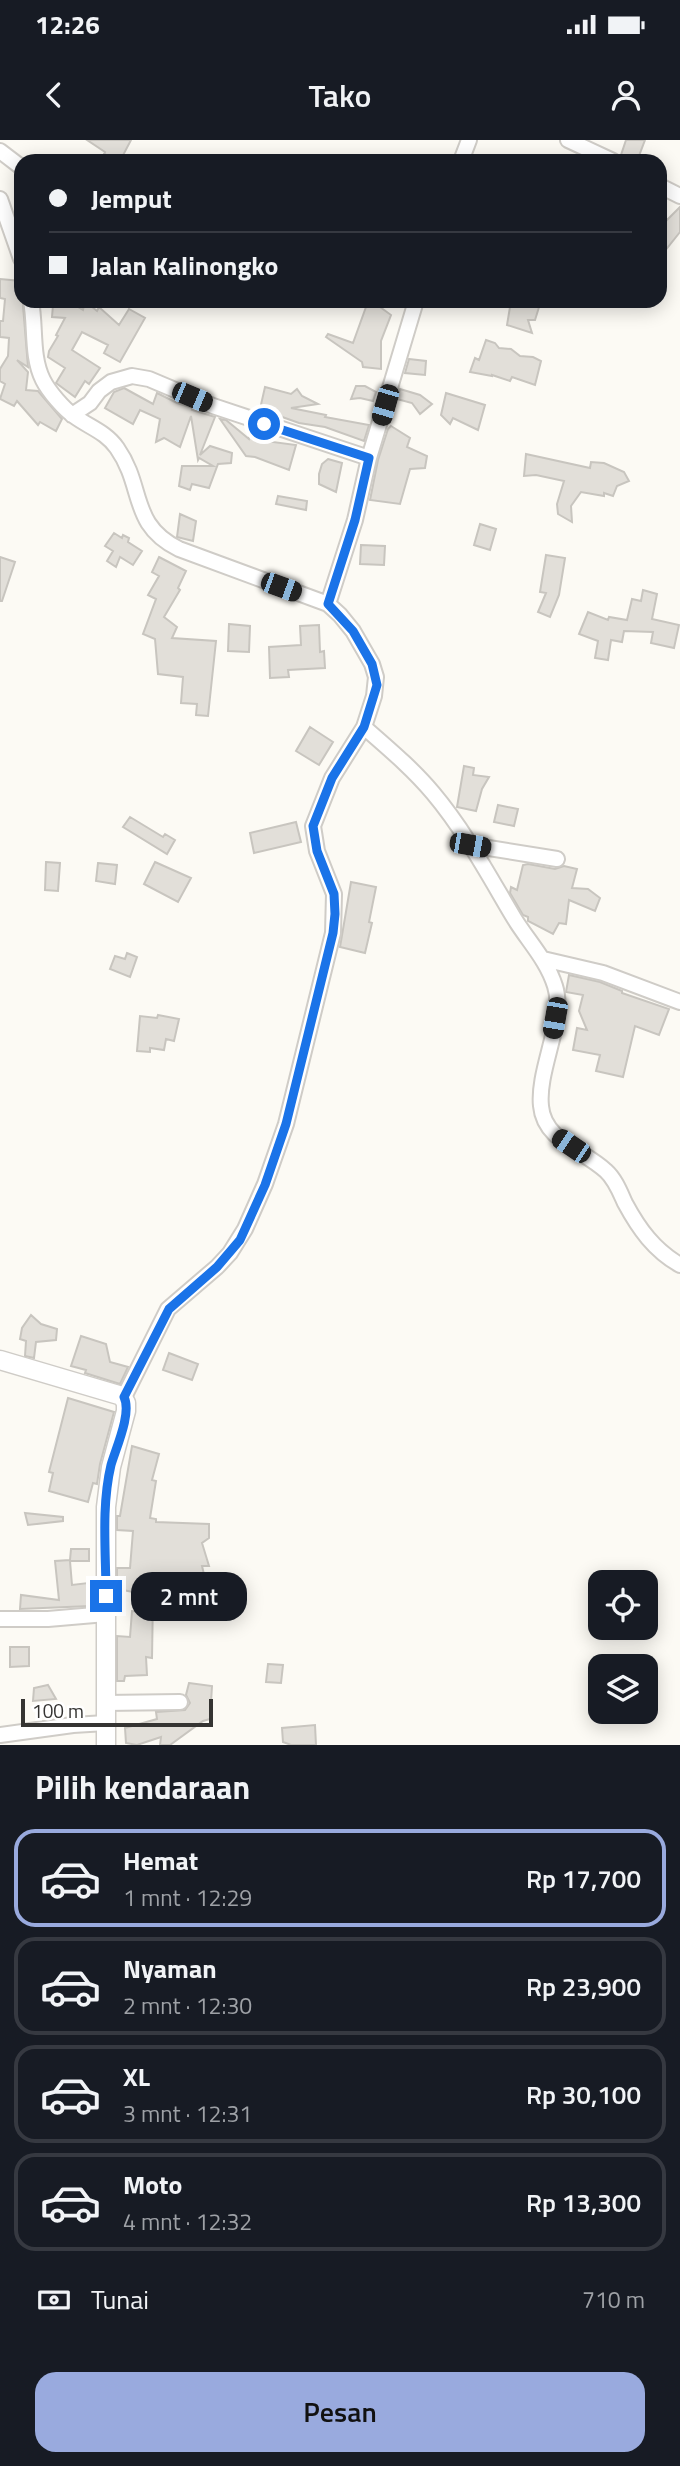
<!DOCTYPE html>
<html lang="id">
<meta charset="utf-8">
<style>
body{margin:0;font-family:"Titillium Web",sans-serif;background:#242831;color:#f1f3f6;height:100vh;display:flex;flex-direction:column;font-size:26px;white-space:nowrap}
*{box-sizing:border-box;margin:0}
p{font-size:23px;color:#9ea1a6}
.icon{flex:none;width:38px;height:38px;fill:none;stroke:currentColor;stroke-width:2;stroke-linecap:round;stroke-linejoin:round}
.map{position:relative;height:1605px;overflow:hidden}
.sheet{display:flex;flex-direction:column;background:#171b24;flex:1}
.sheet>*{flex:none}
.banner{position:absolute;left:14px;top:14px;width:653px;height:154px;border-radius:21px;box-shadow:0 4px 18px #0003;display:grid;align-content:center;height:154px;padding:0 35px;background:#171b24}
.tools{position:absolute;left:588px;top:1430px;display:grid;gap:14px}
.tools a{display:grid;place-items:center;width:70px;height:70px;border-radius:14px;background:#171b24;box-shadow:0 4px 18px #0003;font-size:35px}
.scale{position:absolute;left:21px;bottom:18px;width:192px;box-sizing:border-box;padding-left:7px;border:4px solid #353432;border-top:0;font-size:19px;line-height:24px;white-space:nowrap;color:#353432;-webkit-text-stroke:5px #fff;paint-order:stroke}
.end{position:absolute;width:32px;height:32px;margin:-16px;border:9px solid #1a73e8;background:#fff;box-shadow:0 0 0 4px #fff}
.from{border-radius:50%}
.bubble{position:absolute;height:49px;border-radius:21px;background:#171b24;box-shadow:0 4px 18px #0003;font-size:23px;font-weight:600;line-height:49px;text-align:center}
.car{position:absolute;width:21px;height:42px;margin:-21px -10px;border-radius:9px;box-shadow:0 0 5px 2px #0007;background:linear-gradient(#222 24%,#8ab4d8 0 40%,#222 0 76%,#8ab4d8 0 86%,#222 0)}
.banner b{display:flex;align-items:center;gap:24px;height:66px;font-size:26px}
.banner b+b{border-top:2px solid #363941}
.banner i{width:18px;height:18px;background:#f1f3f6}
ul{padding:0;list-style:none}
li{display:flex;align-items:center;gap:21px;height:98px;margin:0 14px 10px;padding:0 21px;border:4px solid #363941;border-radius:21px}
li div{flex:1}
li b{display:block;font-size:26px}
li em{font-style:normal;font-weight:600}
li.current{border-color:#99aade}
li>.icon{width:63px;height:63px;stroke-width:1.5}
h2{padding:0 35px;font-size:32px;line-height:84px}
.pay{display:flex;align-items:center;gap:18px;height:77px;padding:0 35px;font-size:26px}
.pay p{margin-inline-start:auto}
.cta{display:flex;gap:14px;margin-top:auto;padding:14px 35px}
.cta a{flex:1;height:80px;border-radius:21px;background:#99aade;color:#111;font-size:28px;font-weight:600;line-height:80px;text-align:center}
.status{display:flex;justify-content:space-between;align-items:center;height:49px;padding:0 35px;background:#171b24;direction:ltr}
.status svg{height:19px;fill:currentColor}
header{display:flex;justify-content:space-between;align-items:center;height:91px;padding:0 35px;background:#171b24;font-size:32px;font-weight:600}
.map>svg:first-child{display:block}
</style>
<div class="status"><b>12:26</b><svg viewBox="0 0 49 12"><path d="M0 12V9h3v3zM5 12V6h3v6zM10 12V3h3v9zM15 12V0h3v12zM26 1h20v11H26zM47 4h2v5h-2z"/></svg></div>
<header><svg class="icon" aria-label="back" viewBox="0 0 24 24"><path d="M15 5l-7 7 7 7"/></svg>Tako<svg class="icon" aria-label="person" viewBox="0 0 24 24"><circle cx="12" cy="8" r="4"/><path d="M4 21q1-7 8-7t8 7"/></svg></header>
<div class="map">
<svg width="680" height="1605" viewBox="0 0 680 1605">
<rect width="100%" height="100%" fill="#fcfaf4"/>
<path fill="#e2dfd9" stroke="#c8c5bf" stroke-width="2" d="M87 0H131L120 21 104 14 105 12Z
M626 0H645L637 21H623L621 15Z
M680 67V92L664 112 660 103V72L667 80Z
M0 139 21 141 28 227 17 220 28 232 26 250 38 251 62 279 56 291 40 282 38 285 17 261 14 266 0 259 5 244 0 241V229L8 216 9 198 0 197V181H3L5 159 0 158Z
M85 161 97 171 99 167 119 185 129 169 145 178 120 222 104 213 108 205 82 192 72 210 100 228 89 244 85 241 75 257 56 243 65 228 48 217 49 211 58 196 56 195 65 178 52 177 53 165 72 166 73 164 83 170Z
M511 161H530L540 164 535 180H528L532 193 507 185Z
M366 167H380L391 175 381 201V229L363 227 362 222 326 197 328 194 353 203Z
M486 200 495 203 499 208 511 209 520 216 533 217 541 221 535 245 512 237 510 241 492 235V236L470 232 475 218 479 220Z
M409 219 426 221 425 235 405 233Z
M356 246H365L376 252 373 261 360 258 351 259Z
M265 247 291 254 297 249 302 256 318 264 291 268 326 275 325 277 369 285 364 301 325 287 299 283 260 269Z
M124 248 153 264 157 253 177 263 193 268 192 270 215 277 200 315 210 306 232 313 231 323 218 324 209 348 192 344 190 350 179 346 182 326H213L199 318 198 320 191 276 180 307 164 298 156 302 160 279 140 270 133 284 105 268 114 252Z
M400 249 420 255 432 264 420 274 412 263 397 259Z
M446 253 485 265 478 290 453 278 450 284 441 275Z
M220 279 226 280 249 299 252 289 266 294 265 301 296 305 289 330 255 317 246 316Z
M391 286 410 298 407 307 427 316 425 328 410 329 400 364 370 360 378 320 388 289Z
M526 314 590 328 591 322 604 323 624 332 629 341 617 346 613 356 604 353V356L581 352 571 366 572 382 558 374 557 364 564 341 536 335 524 336Z
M328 319 342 323 336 352 319 344V334L322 324Z
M278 356 307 361 306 370 276 364Z
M180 374 196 381 193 401 177 397Z
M480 384 496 389 490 410 474 405Z
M114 393 122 398 123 395 129 398 128 402 142 411 133 425 120 417 116 427 107 421 113 411 105 406Z
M361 405 385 406 384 425 360 424Z
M546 415 565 418 559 455 550 477 538 472 546 453 540 452Z
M0 417 15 422 2 461H0Z
M159 417 186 431 178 448 180 450 164 477 177 487 172 498 216 501 208 576 196 575 197 564 181 563 183 537 158 534 155 499 143 494 156 459 148 455 159 436 152 432Z
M643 450 657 454 652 479 679 485 674 508 651 503 653 492 624 491 622 502 611 500 608 520 595 518 598 501 579 494 588 472 608 480 609 477 627 480 632 459 641 461Z
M229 484 250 486 249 512 228 511Z
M319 485 320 512 324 511 325 528 288 530 289 537 270 538 269 507 301 505 300 486Z
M310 587 333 602 319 625 296 611Z
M464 626 474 628 473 635 489 637 482 649 476 671 457 667Z
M498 665 518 669 514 686 494 682Z
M130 677 163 697 165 694 175 700 167 714 123 687Z
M296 682 301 702 254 713 250 693Z
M46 722 60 723 58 751 45 750Z
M155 722 191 738 178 762 144 744Z
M98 723 117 725 115 744 96 741Z
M528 724 555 729 564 726 577 729 572 748 588 749 600 758 595 771 569 760 566 784 559 783 553 794 528 781V777L523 775 510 753 511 747 517 750 523 725Z
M351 742 376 747 369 782 372 783 365 813 340 807Z
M127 813 137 817 130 837 110 829 115 816 125 819Z
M569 835 600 842 622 851V853L669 869 659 895 635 886 623 937 596 931 600 915 573 910 577 888 587 890 579 871 583 855 566 852Z
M158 875 179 879 174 901 166 899 164 910 150 908V912L137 911 140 876 157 878Z
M31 1175 41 1184 57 1189 56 1200 36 1202 34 1218 25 1216 26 1201 20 1199 22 1188Z
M81 1196 106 1204 110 1222 128 1227 120 1244 85 1233 86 1230 71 1226Z
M169 1213 198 1224 192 1240 163 1230Z
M68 1258 114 1272 100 1324 97 1344 93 1343 88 1362 49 1351 53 1333 49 1332Z
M132 1306 159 1314 152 1340 156 1341 150 1378 156 1379V1382L209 1384V1398L202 1403 209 1426H202L208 1451 193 1455 189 1444 166 1442 167 1456 153 1457 152 1518 146 1517 147 1535 125 1536 124 1541H117V1496L130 1497 132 1471 145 1472 133 1452 117 1449V1428H130L133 1391 117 1390V1376H120Z
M25 1373 63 1377V1381L28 1385Z
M71 1409H89V1421H70L72 1445 88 1443 90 1466 20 1469 21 1455 59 1460 55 1421 70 1420Z
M10 1507H29V1526L10 1527Z
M268 1524 283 1525 281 1543 266 1542Z
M189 1543 212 1546 210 1579 203 1581 170 1605H160L161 1597 137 1605 126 1603 125 1588 157 1579 156 1572 185 1570 190 1563 186 1555Z
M48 1545 56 1559 33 1561 34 1548Z
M315 1585 316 1605H291L283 1602 282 1588Z"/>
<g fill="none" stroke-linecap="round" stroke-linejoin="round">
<g stroke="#cfccc7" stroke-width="18">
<path id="minor" d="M568 0 613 21
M0 11 21 27
M461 21 469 0
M660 46 680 56
M0 59 21 119
M31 161C36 187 31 216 43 240 49 252 64 269 74 276 89 287 106 292 117 308 145 348 129 384 179 409L328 464 340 475 353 491 372 524 376 537 374 556 364 587C388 608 413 629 433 653 465 691 489 736 514 778 528 801 547 820 555 846 566 880 537 930 541 966 544 1001 584 1010 606 1031 615 1039 620 1052 625 1063 639 1089 654 1110 680 1125
M72 275 90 263 99 251 111 242 132 236 149 239 213 266 369 318
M328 464 355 380 369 318 416 161
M470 705 557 719
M543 819 603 833 680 862
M124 1257 168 1169 217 1127 230 1113 245 1089 265 1044 286 984 333 793 334 754 317 711 313 686 332 638 364 587
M0 1479H48L106 1474
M105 1563 180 1562
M0 1595 73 1585 106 1583"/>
</g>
<g stroke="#cfccc7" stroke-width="21">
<path id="tertiary" d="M0 1220 122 1256 126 1263V1271L111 1327 106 1367V1605"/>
</g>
<use href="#minor" stroke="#fff" stroke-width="14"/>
<use href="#tertiary" stroke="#fff" stroke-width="18"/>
</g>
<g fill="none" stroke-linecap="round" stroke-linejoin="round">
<path stroke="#1a73e8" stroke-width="9" d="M106 1456C106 1413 101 1367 111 1325 116 1308 132 1273 124 1257L169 1169 217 1127 240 1100 265 1045 286 984 333 793 335 774 334 754 317 711 313 686 332 638 364 587 377 545 372 524 353 491 328 464 355 380 369 318 264 284"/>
</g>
</svg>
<div class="tools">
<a><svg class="icon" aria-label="locate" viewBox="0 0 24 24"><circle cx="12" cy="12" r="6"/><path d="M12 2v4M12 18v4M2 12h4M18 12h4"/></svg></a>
<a><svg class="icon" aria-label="layers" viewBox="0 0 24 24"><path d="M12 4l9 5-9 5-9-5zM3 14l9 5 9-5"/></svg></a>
</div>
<div class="scale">100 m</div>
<i class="end from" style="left:264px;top:284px"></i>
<i class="end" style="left:106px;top:1456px"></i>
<div class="bubble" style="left:131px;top:1432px;width:116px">2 mnt</div>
<i class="car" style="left:192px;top:257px;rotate:113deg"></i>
<i class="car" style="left:385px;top:265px;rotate:196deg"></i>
<i class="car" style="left:281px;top:447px;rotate:110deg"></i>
<i class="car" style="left:470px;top:705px;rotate:100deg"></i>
<i class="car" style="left:555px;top:878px;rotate:190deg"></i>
<i class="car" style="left:571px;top:1006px;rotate:304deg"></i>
<div class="banner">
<b><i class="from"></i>Jemput</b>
<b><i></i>Jalan Kalinongko</b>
</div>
</div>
<section class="sheet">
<h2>Pilih kendaraan</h2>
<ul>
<li class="current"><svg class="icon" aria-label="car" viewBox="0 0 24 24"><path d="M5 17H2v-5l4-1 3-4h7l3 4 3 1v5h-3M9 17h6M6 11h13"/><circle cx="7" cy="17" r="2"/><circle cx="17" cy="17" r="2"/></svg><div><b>Hemat</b><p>1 mnt · 12:29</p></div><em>Rp 17,700</em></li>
<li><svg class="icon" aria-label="car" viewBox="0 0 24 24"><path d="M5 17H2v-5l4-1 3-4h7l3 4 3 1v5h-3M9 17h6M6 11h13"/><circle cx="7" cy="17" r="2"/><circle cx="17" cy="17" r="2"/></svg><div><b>Nyaman</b><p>2 mnt · 12:30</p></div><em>Rp 23,900</em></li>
<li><svg class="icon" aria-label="car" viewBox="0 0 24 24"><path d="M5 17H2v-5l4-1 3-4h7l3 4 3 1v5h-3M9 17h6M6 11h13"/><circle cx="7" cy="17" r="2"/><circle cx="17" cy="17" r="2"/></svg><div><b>XL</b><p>3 mnt · 12:31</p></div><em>Rp 30,100</em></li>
<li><svg class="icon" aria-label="car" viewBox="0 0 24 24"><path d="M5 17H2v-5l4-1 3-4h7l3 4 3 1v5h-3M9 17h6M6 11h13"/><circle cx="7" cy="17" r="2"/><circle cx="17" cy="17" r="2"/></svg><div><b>Moto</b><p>4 mnt · 12:32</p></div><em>Rp 13,300</em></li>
</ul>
<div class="pay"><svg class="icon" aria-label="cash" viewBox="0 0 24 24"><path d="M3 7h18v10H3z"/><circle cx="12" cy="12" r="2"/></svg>Tunai<p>710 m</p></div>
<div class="cta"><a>Pesan</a></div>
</section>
